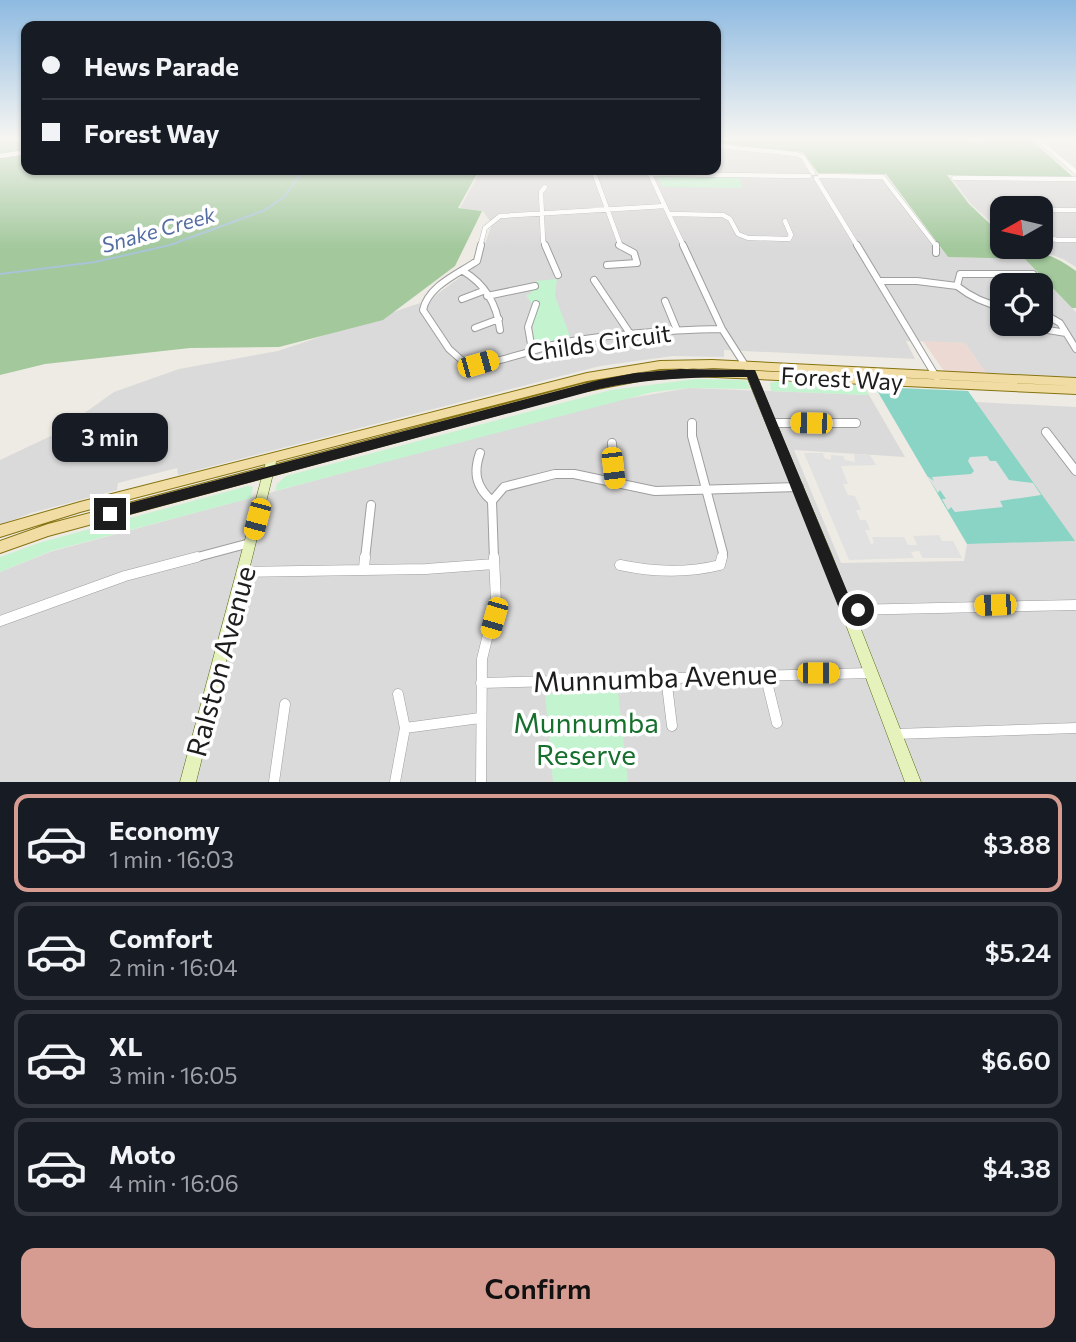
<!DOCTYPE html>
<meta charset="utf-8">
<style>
body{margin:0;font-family:Commissioner,sans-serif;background:#20242c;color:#f1f3f6;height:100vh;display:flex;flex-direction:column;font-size:26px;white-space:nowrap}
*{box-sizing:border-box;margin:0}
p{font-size:23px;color:#9ea1a6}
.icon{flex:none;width:38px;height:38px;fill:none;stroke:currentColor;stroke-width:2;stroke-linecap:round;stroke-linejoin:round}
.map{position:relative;height:782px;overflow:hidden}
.details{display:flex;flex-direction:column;background:#171b24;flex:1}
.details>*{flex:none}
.banner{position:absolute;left:21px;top:21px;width:700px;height:154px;border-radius:14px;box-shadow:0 2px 5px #0004;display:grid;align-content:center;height:154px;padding:0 21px;background:#171b24}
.needle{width:46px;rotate:262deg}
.tools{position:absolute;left:990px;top:196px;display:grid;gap:14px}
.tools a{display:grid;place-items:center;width:63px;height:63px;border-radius:14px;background:#171b24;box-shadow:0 2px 5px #0004;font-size:35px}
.end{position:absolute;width:32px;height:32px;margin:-16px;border:9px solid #1d1d1d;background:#fff;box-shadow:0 0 0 4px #fff}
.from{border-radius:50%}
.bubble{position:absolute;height:49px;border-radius:14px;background:#171b24;box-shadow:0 2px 5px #0004;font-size:23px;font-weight:600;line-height:49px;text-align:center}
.car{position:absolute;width:21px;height:42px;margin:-21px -10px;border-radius:9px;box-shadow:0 0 5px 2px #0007;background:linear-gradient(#f5c518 24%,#345 0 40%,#f5c518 0 76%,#345 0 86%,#f5c518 0)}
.banner b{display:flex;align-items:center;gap:24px;height:66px;font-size:26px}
.banner b+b{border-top:2px solid #363941}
.banner i{width:18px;height:18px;background:#f1f3f6}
ul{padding:12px 0 0;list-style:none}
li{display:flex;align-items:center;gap:21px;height:98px;margin:0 14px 10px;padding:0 7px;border:4px solid #363941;border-radius:14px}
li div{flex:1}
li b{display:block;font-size:26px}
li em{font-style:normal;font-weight:600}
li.on{border-color:#d69c91}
li>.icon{width:63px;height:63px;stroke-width:1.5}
.action{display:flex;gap:14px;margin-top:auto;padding:14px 21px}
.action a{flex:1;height:80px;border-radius:14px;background:#d69c91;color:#111;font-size:28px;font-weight:600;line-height:80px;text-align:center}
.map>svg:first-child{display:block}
</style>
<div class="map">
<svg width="1076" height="782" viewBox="0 0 1076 782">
<rect width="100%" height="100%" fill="#edebe3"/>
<path fill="#dbdada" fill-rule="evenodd" d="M1042 139H1076V168L1064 158Z
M716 147 798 155 809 172 822 178 887 180 948 257 1025 259 1076 312V377L986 373 965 343 906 341 915 359 724 350V357L673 356 600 366 178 475 177 468 118 483 117 490 31 513 0 525V460L55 434 114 392 179 369 278 351 429 300 470 270 478 263 492 224 483 211 460 208 481 170H716ZM1003 285H1041V324H1003Z
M953 180 1076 182V267L1063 259 1030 247H1041V208H1003V233L971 204Z
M689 388 869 395 905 457 794 450 841 563 964 561 967 544 1074 541 975 402 1076 407V782H0V572L50 552 483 435 607 402Z"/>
<path fill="#ecd9d4" d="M923 341 965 343 986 373 944 371Z"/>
<path fill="#a2c89c" d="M0 139H26V170H479L458 208 482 211 455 266 383 320 279 347 190 348 45 364 0 375Z
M720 139H1030L1074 178 947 175 969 204 1003 236V247C1031 247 1053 254 1076 271V308H1072L1025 259 948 257 886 174 818 173 803 152 753 149 723 143Z"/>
<path fill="#c4f3d0" d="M657 176 739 178 743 188 663 187Z
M557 279 555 296 571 339 534 344C532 329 532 317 540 304L531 303 526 295 531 294 530 289 538 287 536 281Z
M696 379 740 380 747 381 750 389 689 388 653 392 275 491 277 484 286 476 611 390Z
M778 381 864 385 869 395 771 391 770 383Z
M248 486 253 487 251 498 51 551 0 572V557L42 542Z
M618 691 628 782H553L545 694Z"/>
<path fill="#89d4c4" d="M875 387 968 391 1075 541 967 544Z"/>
<path fill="#e1e1e1" d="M804 453H823L824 458 831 460V455L843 456 845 460 855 462 854 454 870 455 876 465 841 466 848 484H843L848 495 855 496 861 510H856L860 520H866L870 530H865L871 544 874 543 872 537H904L908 545H917L913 536 939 535 942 541H953L962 558H923L919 551 911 552 914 558 849 560Z
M987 456 990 461H996L1009 480 1033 483 1041 495 1000 501 1003 507 955 512 951 507 948 510 942 499H946L940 490 938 493 927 476 934 481 932 477 971 474 974 471 968 461 970 457Z"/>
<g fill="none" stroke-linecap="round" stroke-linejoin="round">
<path stroke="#a8c4d6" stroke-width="2" d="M968 139 979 143
M0 274 95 262 170 245 265 210 284 197 304 170"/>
<g stroke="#9e9e9e" stroke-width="5">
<path id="street-far3" d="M1037 139 1076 172
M716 146 796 154 803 157 813 173
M0 156 26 152
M593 170 621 247
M648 170 684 247
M650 174 809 176
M820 176 883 177 937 247
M816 178 858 247
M954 178 1076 179
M545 187 541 192 543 241 546 247
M1041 210H1076
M669 214 723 215 730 219 738 234 748 238 789 239 791 235 785 221
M1041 236 1057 240H1076
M480 247 485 228 500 216 665 206"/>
</g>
<g stroke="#9e9e9e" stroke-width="8">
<path id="street-far2" d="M481 245 477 261C458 274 428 286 423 310L449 349 466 364C489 367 540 347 566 342 617 333 670 330 722 329
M545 245 558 275
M683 245 722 329 745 365
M857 245 937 378
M936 245V253
M607 265 637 263 634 253 619 245
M463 271C485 284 497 305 500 330
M594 280 631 335
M879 281H917L957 286
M487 296 535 286
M462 299 483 291
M665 301 677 330
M1003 307C985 304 971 297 957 286L960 274H1033
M1041 312 1060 323 1076 349
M995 327 1036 328 1066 333
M475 328 499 319
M532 350 528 327 536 304"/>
</g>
<g stroke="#9e9e9e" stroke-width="10">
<path id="street-far1" d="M692 423V436L723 553 722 559
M772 423H856
M1046 432 1076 471
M612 443 615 483
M480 453C473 473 476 487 492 501
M190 559 250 543
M365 559 371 505
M494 559 492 501 504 487 555 474H574L655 491 799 487"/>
</g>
<g stroke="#9e9e9e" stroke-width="11">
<path id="street" d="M620 565C653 572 688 573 720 565L722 557
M364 568 365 557
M243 572 426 569 494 564
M848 610 1076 605
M0 621 125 576 197 557
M765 674 777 723
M666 677 672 726
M481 683 871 673
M405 728 480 718
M895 734 1076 728
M274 782 285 704
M395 782 405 728 398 694
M481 782 482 659 496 602 494 557"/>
</g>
<g stroke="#4f6710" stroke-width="1">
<path id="secondary" d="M749 367 754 370 831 553 921 782H905L819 553 744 370Z
M272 454 276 455 277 458 196 782H180L267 458 268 455Z"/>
</g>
<g stroke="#867310" stroke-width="2">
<path id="primary" d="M712 360 1076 378V386L712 368 660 369 587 381 80 512 0 537V525L80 502 587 373 660 361Z
M693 368 1076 386V394L693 376 644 380 582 392 48 536 0 553V541L48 524 582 384 644 372Z"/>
</g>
<use href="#street-far3" stroke="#fff" stroke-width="4.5"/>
<use href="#street-far2" stroke="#fff" stroke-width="6"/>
<use href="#street-far1" stroke="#fff" stroke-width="8"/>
<use href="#street" stroke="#fff" stroke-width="10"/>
<use href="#secondary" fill="#e6f2bc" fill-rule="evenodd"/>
<use href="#primary" fill="#f1dda4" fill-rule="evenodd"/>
</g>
<linearGradient id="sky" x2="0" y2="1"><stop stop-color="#8ebae1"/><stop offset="0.56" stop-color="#f7f6f2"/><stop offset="1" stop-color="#f7f6f2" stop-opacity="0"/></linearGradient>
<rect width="1076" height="249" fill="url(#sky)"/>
<path fill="#1d1d1d" d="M680 369 755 370 852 603 864 605 866 610 864 615 848 618 842 616 747 377C697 377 649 378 599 389L110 520 103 514 110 508 599 380 635 373Z"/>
<g text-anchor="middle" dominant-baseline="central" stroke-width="7" stroke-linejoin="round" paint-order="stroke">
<g font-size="21" font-style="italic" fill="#546da2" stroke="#fff">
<text transform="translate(158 229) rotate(-16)">Snake Creek</text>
</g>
<g font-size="24" fill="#1d1d1d" stroke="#fff">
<text transform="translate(599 342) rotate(-8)">Childs Circuit</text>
<text transform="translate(842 378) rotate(3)">Forest Way</text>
</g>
<g font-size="28" fill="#1d1d1d" stroke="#fff">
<text transform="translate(220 661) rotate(-75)">Ralston Avenue</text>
<text transform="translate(655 677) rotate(-2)">Munnumba Avenue</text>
</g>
<g font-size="28" fill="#176f2d" stroke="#fff">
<text x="586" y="722">Munnumba<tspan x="586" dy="32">Reserve</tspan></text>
</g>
</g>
</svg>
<div class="tools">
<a><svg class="needle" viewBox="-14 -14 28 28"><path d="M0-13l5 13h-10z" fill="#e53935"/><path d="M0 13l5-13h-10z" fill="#9ea1a6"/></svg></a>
<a><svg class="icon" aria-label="locate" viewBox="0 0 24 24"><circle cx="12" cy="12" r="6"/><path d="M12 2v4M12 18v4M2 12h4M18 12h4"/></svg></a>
</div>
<i class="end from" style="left:858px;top:610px"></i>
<i class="end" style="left:110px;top:514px"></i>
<div class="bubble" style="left:52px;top:413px;width:116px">3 min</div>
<i class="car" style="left:478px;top:364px;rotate:74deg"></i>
<i class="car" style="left:811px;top:423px;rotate:271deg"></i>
<i class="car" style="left:613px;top:468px;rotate:173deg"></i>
<i class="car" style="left:257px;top:519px;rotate:195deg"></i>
<i class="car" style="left:995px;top:605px;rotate:268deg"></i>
<i class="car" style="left:494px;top:618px;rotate:196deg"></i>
<i class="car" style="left:818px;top:673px;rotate:90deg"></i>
<div class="banner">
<b><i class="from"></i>Hews Parade</b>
<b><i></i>Forest Way</b>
</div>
</div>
<section class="details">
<ul>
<li class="on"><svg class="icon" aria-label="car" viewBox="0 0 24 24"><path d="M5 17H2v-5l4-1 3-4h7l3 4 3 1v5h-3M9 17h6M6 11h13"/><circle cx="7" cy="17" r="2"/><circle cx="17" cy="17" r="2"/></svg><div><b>Economy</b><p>1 min · 16:03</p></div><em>$3.88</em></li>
<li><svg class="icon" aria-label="car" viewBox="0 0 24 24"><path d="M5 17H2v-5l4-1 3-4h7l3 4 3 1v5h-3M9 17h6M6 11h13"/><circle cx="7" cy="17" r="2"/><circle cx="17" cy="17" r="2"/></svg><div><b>Comfort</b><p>2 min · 16:04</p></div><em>$5.24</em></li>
<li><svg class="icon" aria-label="car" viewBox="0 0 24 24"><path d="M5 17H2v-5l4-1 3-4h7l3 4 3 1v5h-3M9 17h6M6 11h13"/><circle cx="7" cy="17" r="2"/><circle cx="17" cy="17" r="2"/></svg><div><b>XL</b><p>3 min · 16:05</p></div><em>$6.60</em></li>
<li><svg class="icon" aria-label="car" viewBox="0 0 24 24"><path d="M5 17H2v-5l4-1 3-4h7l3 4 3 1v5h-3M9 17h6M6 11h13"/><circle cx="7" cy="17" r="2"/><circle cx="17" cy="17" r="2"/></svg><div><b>Moto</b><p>4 min · 16:06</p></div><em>$4.38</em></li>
</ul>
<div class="action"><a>Confirm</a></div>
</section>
